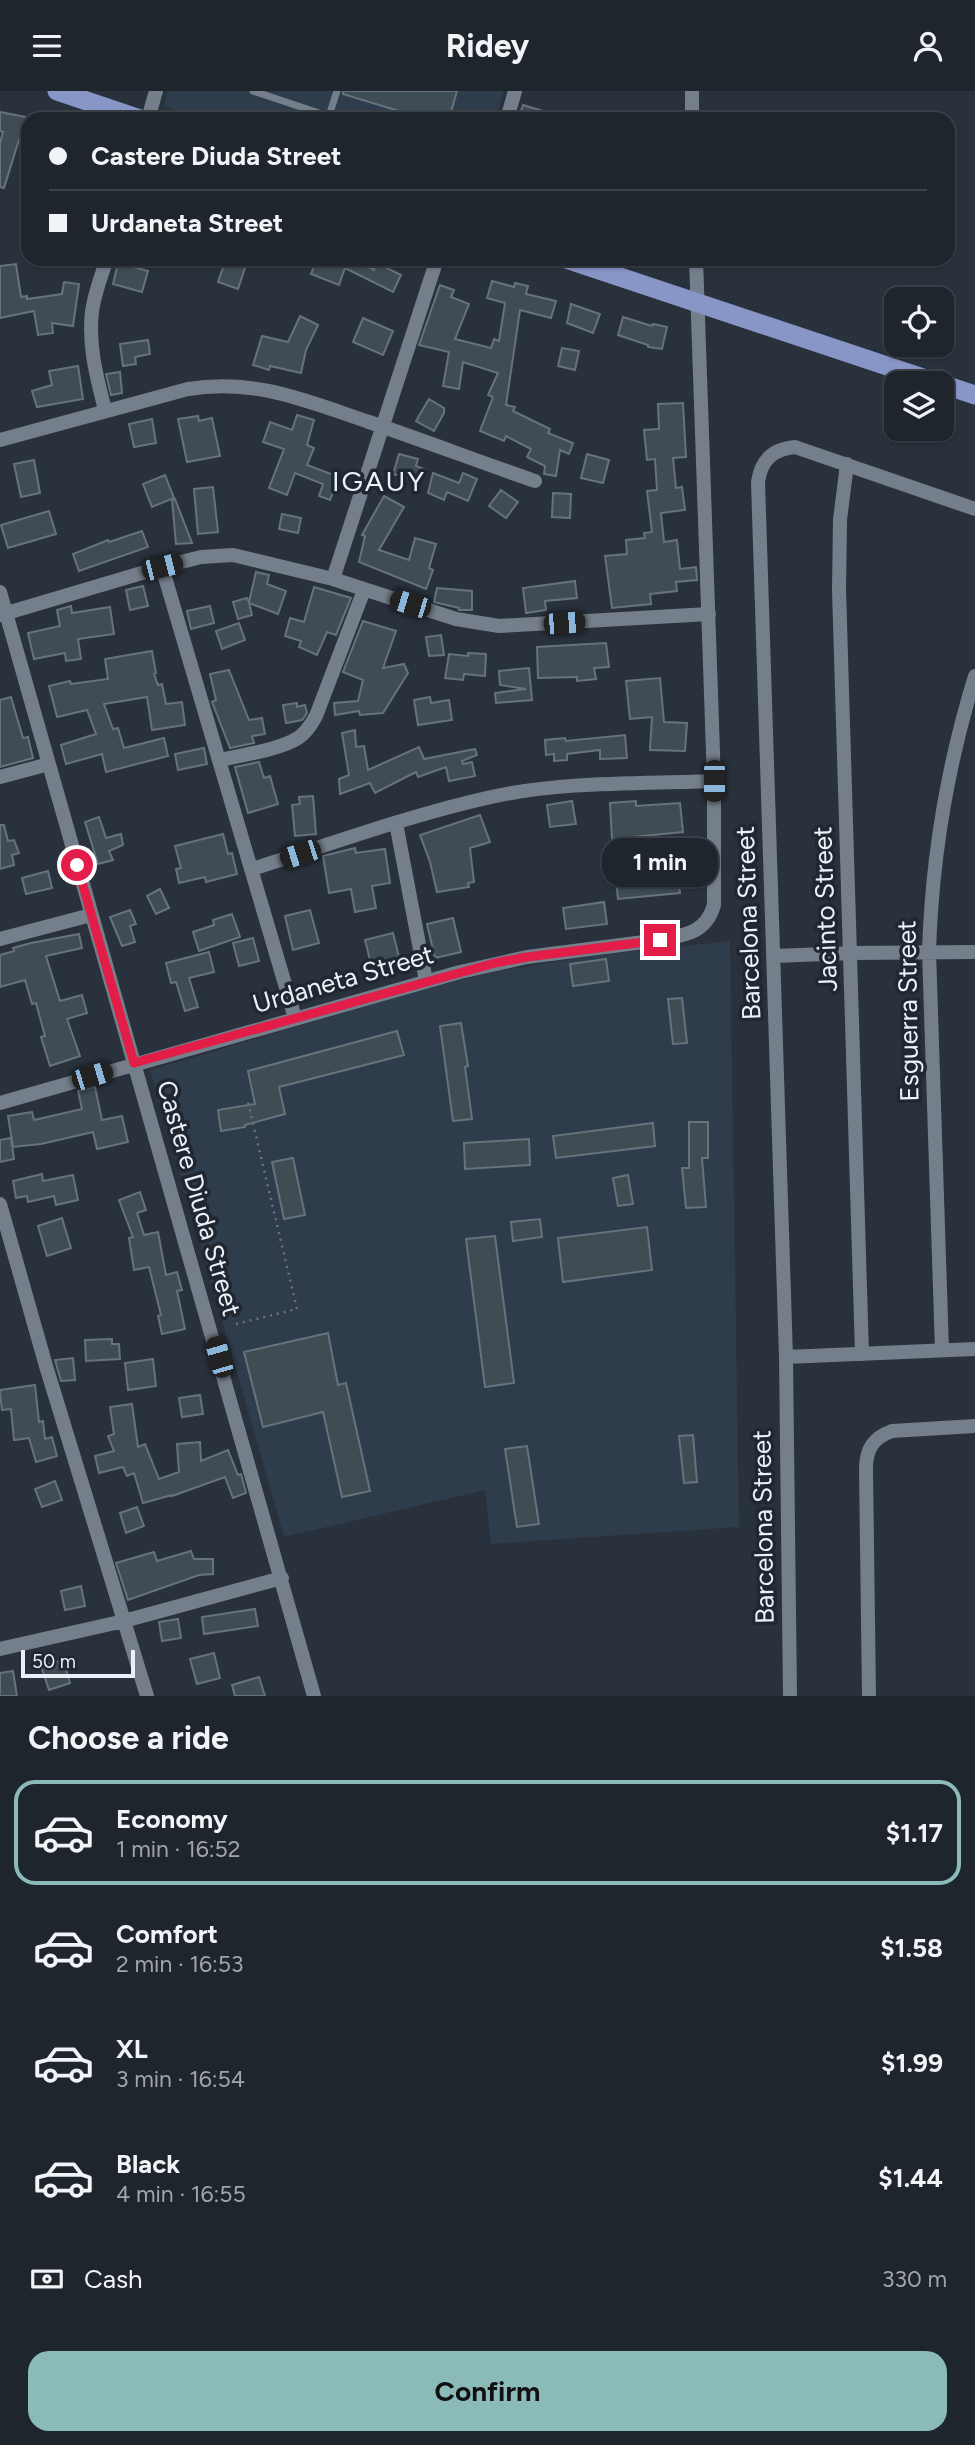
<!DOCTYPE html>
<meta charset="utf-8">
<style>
body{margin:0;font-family:Figtree,sans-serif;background:#2c3139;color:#f1f3f6;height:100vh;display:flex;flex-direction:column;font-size:26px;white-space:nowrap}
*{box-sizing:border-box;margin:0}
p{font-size:23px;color:#a1a5aa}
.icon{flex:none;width:38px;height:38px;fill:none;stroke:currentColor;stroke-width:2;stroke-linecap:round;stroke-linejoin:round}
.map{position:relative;height:1605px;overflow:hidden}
.side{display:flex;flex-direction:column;background:#1f252d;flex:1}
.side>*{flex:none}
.guide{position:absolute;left:21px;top:21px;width:934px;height:154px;border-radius:21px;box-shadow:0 2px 5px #0004,0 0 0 2px #3c4249;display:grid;align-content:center;height:154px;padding:0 28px;background:#1f252d}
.controls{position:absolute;left:884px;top:196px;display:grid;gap:14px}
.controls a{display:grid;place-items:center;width:70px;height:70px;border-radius:14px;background:#1f252d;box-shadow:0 2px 5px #0004,0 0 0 2px #3c4249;font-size:35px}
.scale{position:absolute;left:21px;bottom:18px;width:114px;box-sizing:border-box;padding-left:7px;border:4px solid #ebf1f8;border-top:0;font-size:19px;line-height:24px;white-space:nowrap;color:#ebf1f8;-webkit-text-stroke:5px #202731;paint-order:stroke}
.end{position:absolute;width:32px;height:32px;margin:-16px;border:9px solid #e11d48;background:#fff;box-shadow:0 0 0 4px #fff}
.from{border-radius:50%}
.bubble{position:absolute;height:49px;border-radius:21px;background:#1f252d;box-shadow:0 2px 5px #0004,0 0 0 2px #3c4249;font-size:23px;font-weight:700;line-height:49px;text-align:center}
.car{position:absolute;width:21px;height:42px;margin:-21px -10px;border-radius:9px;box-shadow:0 0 5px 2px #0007;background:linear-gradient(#222 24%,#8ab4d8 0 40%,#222 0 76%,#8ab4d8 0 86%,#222 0)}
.guide b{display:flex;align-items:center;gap:24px;height:66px;font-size:26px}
.guide b+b{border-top:2px solid #3c4249}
.guide i{width:18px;height:18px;background:#f1f3f6}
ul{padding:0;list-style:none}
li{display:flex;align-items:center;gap:21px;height:105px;margin:0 14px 10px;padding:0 14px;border:4px solid transparent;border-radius:21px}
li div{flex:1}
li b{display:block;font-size:26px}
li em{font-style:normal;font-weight:700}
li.current{border-color:#8bbbb9}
li>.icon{width:63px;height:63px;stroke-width:1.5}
h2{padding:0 28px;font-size:32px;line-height:84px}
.pay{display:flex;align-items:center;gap:18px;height:77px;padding:0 28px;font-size:26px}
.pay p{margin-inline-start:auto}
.button{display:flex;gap:14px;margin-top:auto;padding:14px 28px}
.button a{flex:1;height:80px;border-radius:21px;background:#8bbbb9;color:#111;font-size:28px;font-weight:700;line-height:80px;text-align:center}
header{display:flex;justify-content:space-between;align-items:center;height:91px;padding:0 28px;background:#1f252d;font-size:32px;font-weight:700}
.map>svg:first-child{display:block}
</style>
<header><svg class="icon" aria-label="menu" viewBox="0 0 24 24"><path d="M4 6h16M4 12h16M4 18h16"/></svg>Ridey<svg class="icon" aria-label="person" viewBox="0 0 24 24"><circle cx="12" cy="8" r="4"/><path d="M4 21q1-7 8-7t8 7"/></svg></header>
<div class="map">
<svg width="975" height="1605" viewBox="0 0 975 1605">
<rect width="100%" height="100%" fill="#29313c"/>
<path fill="#2f3c4b" d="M167 0H504L496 28H203L164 15Z
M730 850 739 1436 491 1453 485 1399 284 1446 150 979 431 896 498 880 592 865Z"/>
<path fill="#3f4c54" stroke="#65737c" stroke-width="2" d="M343 0H457L449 28H425L343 3Z
M523 14 560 25V28H518Z
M0 21 26 26 4 97 0 96V52L3 41 0 40Z
M226 168H248L238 198 218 191Z
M317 168H353L374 179 377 172 401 184 393 201 345 177 339 194 311 183Z
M118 172 148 180 142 201 113 193Z
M16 173 21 206 27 205V208L62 203 64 191 79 193 73 235 52 232 53 242 38 244 34 220 0 227V175Z
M492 190 514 196 515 192 528 195 526 203 556 210 551 227 520 219 506 314 515 316 513 320 550 338 548 342 573 352 569 363 560 359 556 385 544 383 545 375 527 366 531 358 506 345 504 350 480 340 493 306 488 304 498 282 463 271 459 298 443 295 449 261 419 254 440 194 454 199 451 206 469 213 455 248 491 257 494 248 499 250 505 212 487 207Z
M571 213 600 223 593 242 567 232Z
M300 225 318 234 306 259 301 282 270 275 269 279 253 274 262 245 288 251Z
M623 226 652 235 653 233 667 236 662 258 648 256V254L618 244Z
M363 227 393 240 383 264 353 251Z
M148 249 150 263 135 266 136 273 123 275 120 253Z
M562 257 579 260 575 279 558 275Z
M78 275 83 308 37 316 32 300 52 294 49 280Z
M120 281 122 302 111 304 106 283Z
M429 308 444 317V322L434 340 416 330Z
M683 312 686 366 673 367 676 397 682 396 685 419 661 422 664 451 677 449 680 478 696 476 697 489 676 491 677 500 650 503 651 513 612 517 605 465 627 463 626 449 645 447 644 442 652 441 647 400 657 399 655 368 647 369 644 339 659 338 658 313Z
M297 324 314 329 307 354 314 357 307 374 339 386 330 409 319 405 323 393 295 382 287 404 269 397 284 358 263 351 270 331 292 339Z
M198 325 199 330 212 327 220 365 187 371 178 328Z
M152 328 156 352 134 356 129 333Z
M399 363 418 368 416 375 426 379 419 390 393 383Z
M587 363 609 369 603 392 581 387Z
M34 369 40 402 21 406 14 373Z
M433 382 459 392 463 382 477 388 468 410 447 401 444 409 428 402Z
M165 384 174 407 152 416 143 393Z
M213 396 218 441 198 443 194 398Z
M501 399 518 411 506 427 489 415Z
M553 402 571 403 570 427 552 426Z
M384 405 404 416 379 459 409 469 415 447 436 453 429 477 433 479 426 498 359 471 365 445 362 444Z
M175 408 192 452 176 453 172 409Z
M49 420 56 443 8 457 1 434Z
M282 423 301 427 298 442 279 438Z
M142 440 148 456 79 480 73 463 108 449 109 451Z
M256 481 269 484 267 493 286 500 278 523 249 512 252 524 238 528 233 511 247 507 249 511Z
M575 490 577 507 545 510 546 519 526 522 523 497Z
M143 495 148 515 130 519 126 499Z
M314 496 351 507 336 544 327 541 317 564 299 556 301 550 285 545 290 527 304 531Z
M437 497 472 500V519H459V517L434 511Z
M71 515 72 522 110 516 114 543 78 548 81 568 66 570 65 562 34 568 28 542 60 535 57 519Z
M210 515 214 532 191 538 187 520Z
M363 530 396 540 383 577 404 573 408 582 383 622 360 624 359 620 335 624 334 612 358 610 363 589 343 581Z
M239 532 245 549 222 558 216 540Z
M441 544 444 564 429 565 426 546Z
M606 552 609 576 594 577 596 588 577 590V586L538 587 537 556Z
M152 560 156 582 154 583 158 594 162 593 166 613 182 611 185 634 152 639 147 606 104 613 113 638 118 637 124 657 164 647 168 665 106 681 102 663 66 673 61 654 96 643 87 619 57 626 49 595 70 590 71 593 108 588 105 568Z
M468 562 486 563 485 585 464 583 463 589 445 587 449 563 468 565Z
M529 577 532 609 496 612 495 602 526 598 500 594 499 580Z
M229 579 249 629 262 627 265 643 252 645 254 652 230 657 212 611 216 609 210 583Z
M660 587 664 631 687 632 685 660 650 659 652 626 630 628 626 590Z
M11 606 23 647 28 646 33 667 0 676V609Z
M430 606 431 612 449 609 452 629 418 634 414 609Z
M297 612V616L305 614 307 622 302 629 286 632 283 614Z
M355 639 356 656 364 655 368 679 419 656 424 668 475 658 477 664 462 670 463 673 472 671 475 685 449 690 446 676 418 686 416 681 375 702 370 692 340 703 339 688 349 684 342 642Z
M625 644 627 667 600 668V659L567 663V669L554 670V663L546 664 545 649 565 647 566 650Z
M204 657 207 673 178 679 175 663Z
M259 671 264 687 270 685 278 713 248 722 235 676Z
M313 705 316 743 295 745 292 714 300 713 299 706Z
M572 710 576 733 550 736 547 714Z
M636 710V715L680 712 683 741 612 748 610 712Z
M480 724 490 751 470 757 474 791 468 792 469 796 437 801 430 771 420 744Z
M99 726 106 747 121 743 123 754 109 760 113 769 98 773 85 731Z
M0 734H4L8 750 14 749 19 762 12 764 14 774 0 778Z
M223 743 228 763 232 762 237 783 206 791 205 786 179 792 176 778 181 777 175 755Z
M355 757 356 762 385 758 390 792 372 795 376 817 355 821 351 798 329 802 323 765Z
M677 772 680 802 618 808 615 777Z
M48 780 52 797 26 803 22 787Z
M160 798 169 817 156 823 147 805Z
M604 811 607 833 566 838 563 817Z
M130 819 136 833 130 835 135 851 122 855 110 826Z
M310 819 319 852 293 859 285 825Z
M232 823 240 846 199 860 193 841 214 834 213 829Z
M453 827 461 861 435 867 427 833Z
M393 842 399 866 371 873 365 849Z
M79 843 82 857 46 865 60 910 82 904 87 922 67 928 80 965 50 975 41 946 45 945 36 912 32 913 25 889 0 896V864L14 860 13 857 31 852Z
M253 847 259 870 239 875 233 852Z
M209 861 214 881 189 887 198 916 185 920 176 891 171 892 166 872Z
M606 868 609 890 573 895 570 873Z
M682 907 687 952 673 953 668 908Z
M461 932 468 975 465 976 472 1028 453 1030 440 935Z
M397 940 404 964 279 996 285 1023 245 1034V1036L221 1040 218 1019 255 1013 248 980Z
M95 996 102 1029 122 1025 128 1051 97 1058 93 1041 41 1053 13 1056 8 1025 32 1021 34 1029 82 1018 78 1000Z
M689 1031H708V1067H702L706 1116 686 1117 682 1077H689Z
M653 1032 655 1055 556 1067 553 1045Z
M11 1047 14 1068 0 1071V1049Z
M529 1048 530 1074 465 1078 464 1052Z
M293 1067 305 1124 284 1128 272 1071Z
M42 1083 43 1090 73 1084 78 1109 56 1114 54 1105 28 1111 27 1105 16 1107 13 1090Z
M628 1084 633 1113 618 1115 613 1087Z
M140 1101 146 1119 137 1122 144 1144 158 1141 166 1184 177 1181 182 1199 177 1200 185 1238 162 1243 158 1225 161 1224 149 1176 134 1179 129 1147 133 1146 119 1109Z
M62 1127 71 1157 47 1165 38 1135Z
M540 1128 542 1146 513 1150 511 1131Z
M647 1136 652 1179 563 1191 558 1147Z
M495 1145 514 1292 485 1296 466 1148Z
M328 1242 338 1294 346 1292 370 1400 342 1406 323 1321 263 1336 244 1261Z
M112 1248V1253H119L120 1268 86 1270 85 1249Z
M73 1267 75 1289 61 1290 55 1269Z
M153 1268 156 1295 128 1299 125 1272Z
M35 1294 39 1331 43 1330 45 1348 52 1346 57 1365 36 1371 29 1347 14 1349 11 1318 2 1319 0 1302V1299Z
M200 1304 203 1323 182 1326 179 1307Z
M132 1313 138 1356 145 1353 159 1388 179 1381 177 1353 200 1351 201 1370 228 1359 238 1384 241 1383 246 1402 233 1407 225 1386 172 1405V1404L143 1412 134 1382 127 1385 123 1376 99 1382 95 1365 114 1360 108 1345 114 1343 110 1316Z
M693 1344 697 1391 684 1392 679 1345Z
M527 1355 539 1433 517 1436 505 1358Z
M55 1390 62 1409 42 1416 35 1398Z
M137 1416 144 1435 126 1442 120 1422Z
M191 1460 194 1468H213V1483L199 1484 128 1509 116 1472 154 1461 157 1470Z
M81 1495 85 1515 65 1519 61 1500Z
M255 1518 258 1535 204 1543 202 1526Z
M178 1528 181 1547 162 1550 159 1531Z
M214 1562 220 1587 197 1593 190 1568Z
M63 1569 70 1592 49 1599 41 1575Z
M13 1580 17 1605H0V1582Z
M259 1586 265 1605H235L232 1594Z"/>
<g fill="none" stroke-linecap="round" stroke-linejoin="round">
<path stroke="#6b737c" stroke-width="2.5" stroke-dasharray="2 5" stroke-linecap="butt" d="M236 1233 297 1218 247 1007"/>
<path stroke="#757f8b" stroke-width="7" d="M253 0 337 28
M328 28 337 0"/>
<path stroke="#757f8b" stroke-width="14" d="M692 0V28
M148 28 156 0
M507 28 515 0
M105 319C97 287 88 255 92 221 94 204 101 185 107 168
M0 349 188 298C255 287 307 310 369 331 425 350 480 371 535 390
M847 373 840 429 839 499 862 1263
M162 476 295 927
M333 488 437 168
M0 501 314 1605
M0 524 162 476 201 466 233 464 333 488 456 528 499 535 709 523
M220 669C242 664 279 659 298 647 306 642 311 634 316 625L364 499
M0 686 49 673
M396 732 426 890
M252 778C331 753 410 724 491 706 563 690 640 693 714 690
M0 848 91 824
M774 865 851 862 975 861
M0 1012 460 881 527 866 660 849C685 844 706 842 714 814V690L696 168
M0 1113 46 1275 147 1605
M942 1259 929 860C932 766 947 676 975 585
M786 1266 975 1258
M0 1558 124 1530 282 1487
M790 1605 786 1266 758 391C761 369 773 358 795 356L975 418
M869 1605 866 1378C866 1358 873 1347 892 1340L975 1335"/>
<path stroke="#8895c7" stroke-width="19" d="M57 0 140 28
M566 168 938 292
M942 293 975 304"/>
</g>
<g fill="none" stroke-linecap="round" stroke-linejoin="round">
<path stroke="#e11d48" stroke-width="9" d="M77 774 134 972 495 872 527 866 660 849"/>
</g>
<g text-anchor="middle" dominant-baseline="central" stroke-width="7" stroke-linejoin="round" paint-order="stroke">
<g font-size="26" fill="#ebf1f8" stroke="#202731">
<text transform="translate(825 818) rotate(-92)">Jacinto Street</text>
<text transform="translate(748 832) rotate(-92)">Barcelona Street</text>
<text transform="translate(343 888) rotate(-16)">Urdaneta Street</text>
<text transform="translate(908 920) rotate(-91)">Esguerra Street</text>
<text transform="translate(199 1107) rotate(74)">Castere Diuda Street</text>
<text transform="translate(763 1436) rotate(-91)">Barcelona Street</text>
</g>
<g font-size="28" letter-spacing="2" fill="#ebf1f8" stroke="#202731">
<text x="379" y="390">IGAUY</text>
</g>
</g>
</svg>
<div class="controls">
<a><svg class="icon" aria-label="locate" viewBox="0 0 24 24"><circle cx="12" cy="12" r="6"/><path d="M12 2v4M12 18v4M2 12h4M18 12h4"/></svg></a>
<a><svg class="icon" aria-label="layers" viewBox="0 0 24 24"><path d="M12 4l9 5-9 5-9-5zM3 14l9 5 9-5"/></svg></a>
</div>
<div class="scale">50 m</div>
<i class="end from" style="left:77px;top:774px"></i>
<i class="end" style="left:660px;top:849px"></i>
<div class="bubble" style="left:602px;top:747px;width:116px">1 min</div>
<i class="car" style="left:162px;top:476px;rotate:76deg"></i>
<i class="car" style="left:410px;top:513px;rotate:287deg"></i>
<i class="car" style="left:564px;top:532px;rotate:86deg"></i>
<i class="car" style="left:714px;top:690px;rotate:180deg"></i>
<i class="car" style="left:300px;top:763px;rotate:252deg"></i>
<i class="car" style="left:92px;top:985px;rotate:73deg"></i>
<i class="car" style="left:219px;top:1266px;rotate:344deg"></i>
<div class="guide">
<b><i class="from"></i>Castere Diuda Street</b>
<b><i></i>Urdaneta Street</b>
</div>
</div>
<section class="side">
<h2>Choose a ride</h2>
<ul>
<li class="current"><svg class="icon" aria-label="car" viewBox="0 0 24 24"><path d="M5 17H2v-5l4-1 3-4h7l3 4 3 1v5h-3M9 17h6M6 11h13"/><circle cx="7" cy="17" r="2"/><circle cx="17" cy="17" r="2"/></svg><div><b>Economy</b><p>1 min · 16:52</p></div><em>$1.17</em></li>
<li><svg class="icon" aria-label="car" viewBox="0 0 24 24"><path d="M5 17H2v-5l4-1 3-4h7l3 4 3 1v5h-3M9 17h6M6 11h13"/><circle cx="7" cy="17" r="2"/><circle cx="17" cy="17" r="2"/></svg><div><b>Comfort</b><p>2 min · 16:53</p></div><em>$1.58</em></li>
<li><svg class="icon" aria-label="car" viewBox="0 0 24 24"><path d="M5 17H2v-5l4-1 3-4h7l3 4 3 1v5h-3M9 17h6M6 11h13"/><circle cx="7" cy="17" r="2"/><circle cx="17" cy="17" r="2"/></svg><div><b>XL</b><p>3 min · 16:54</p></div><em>$1.99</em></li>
<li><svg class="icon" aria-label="car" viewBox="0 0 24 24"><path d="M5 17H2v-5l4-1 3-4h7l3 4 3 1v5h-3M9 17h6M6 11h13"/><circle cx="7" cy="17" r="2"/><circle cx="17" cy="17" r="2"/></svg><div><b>Black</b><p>4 min · 16:55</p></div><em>$1.44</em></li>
</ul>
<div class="pay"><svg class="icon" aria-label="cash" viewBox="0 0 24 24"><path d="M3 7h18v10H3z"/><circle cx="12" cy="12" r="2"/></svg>Cash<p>330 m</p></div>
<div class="button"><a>Confirm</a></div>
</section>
